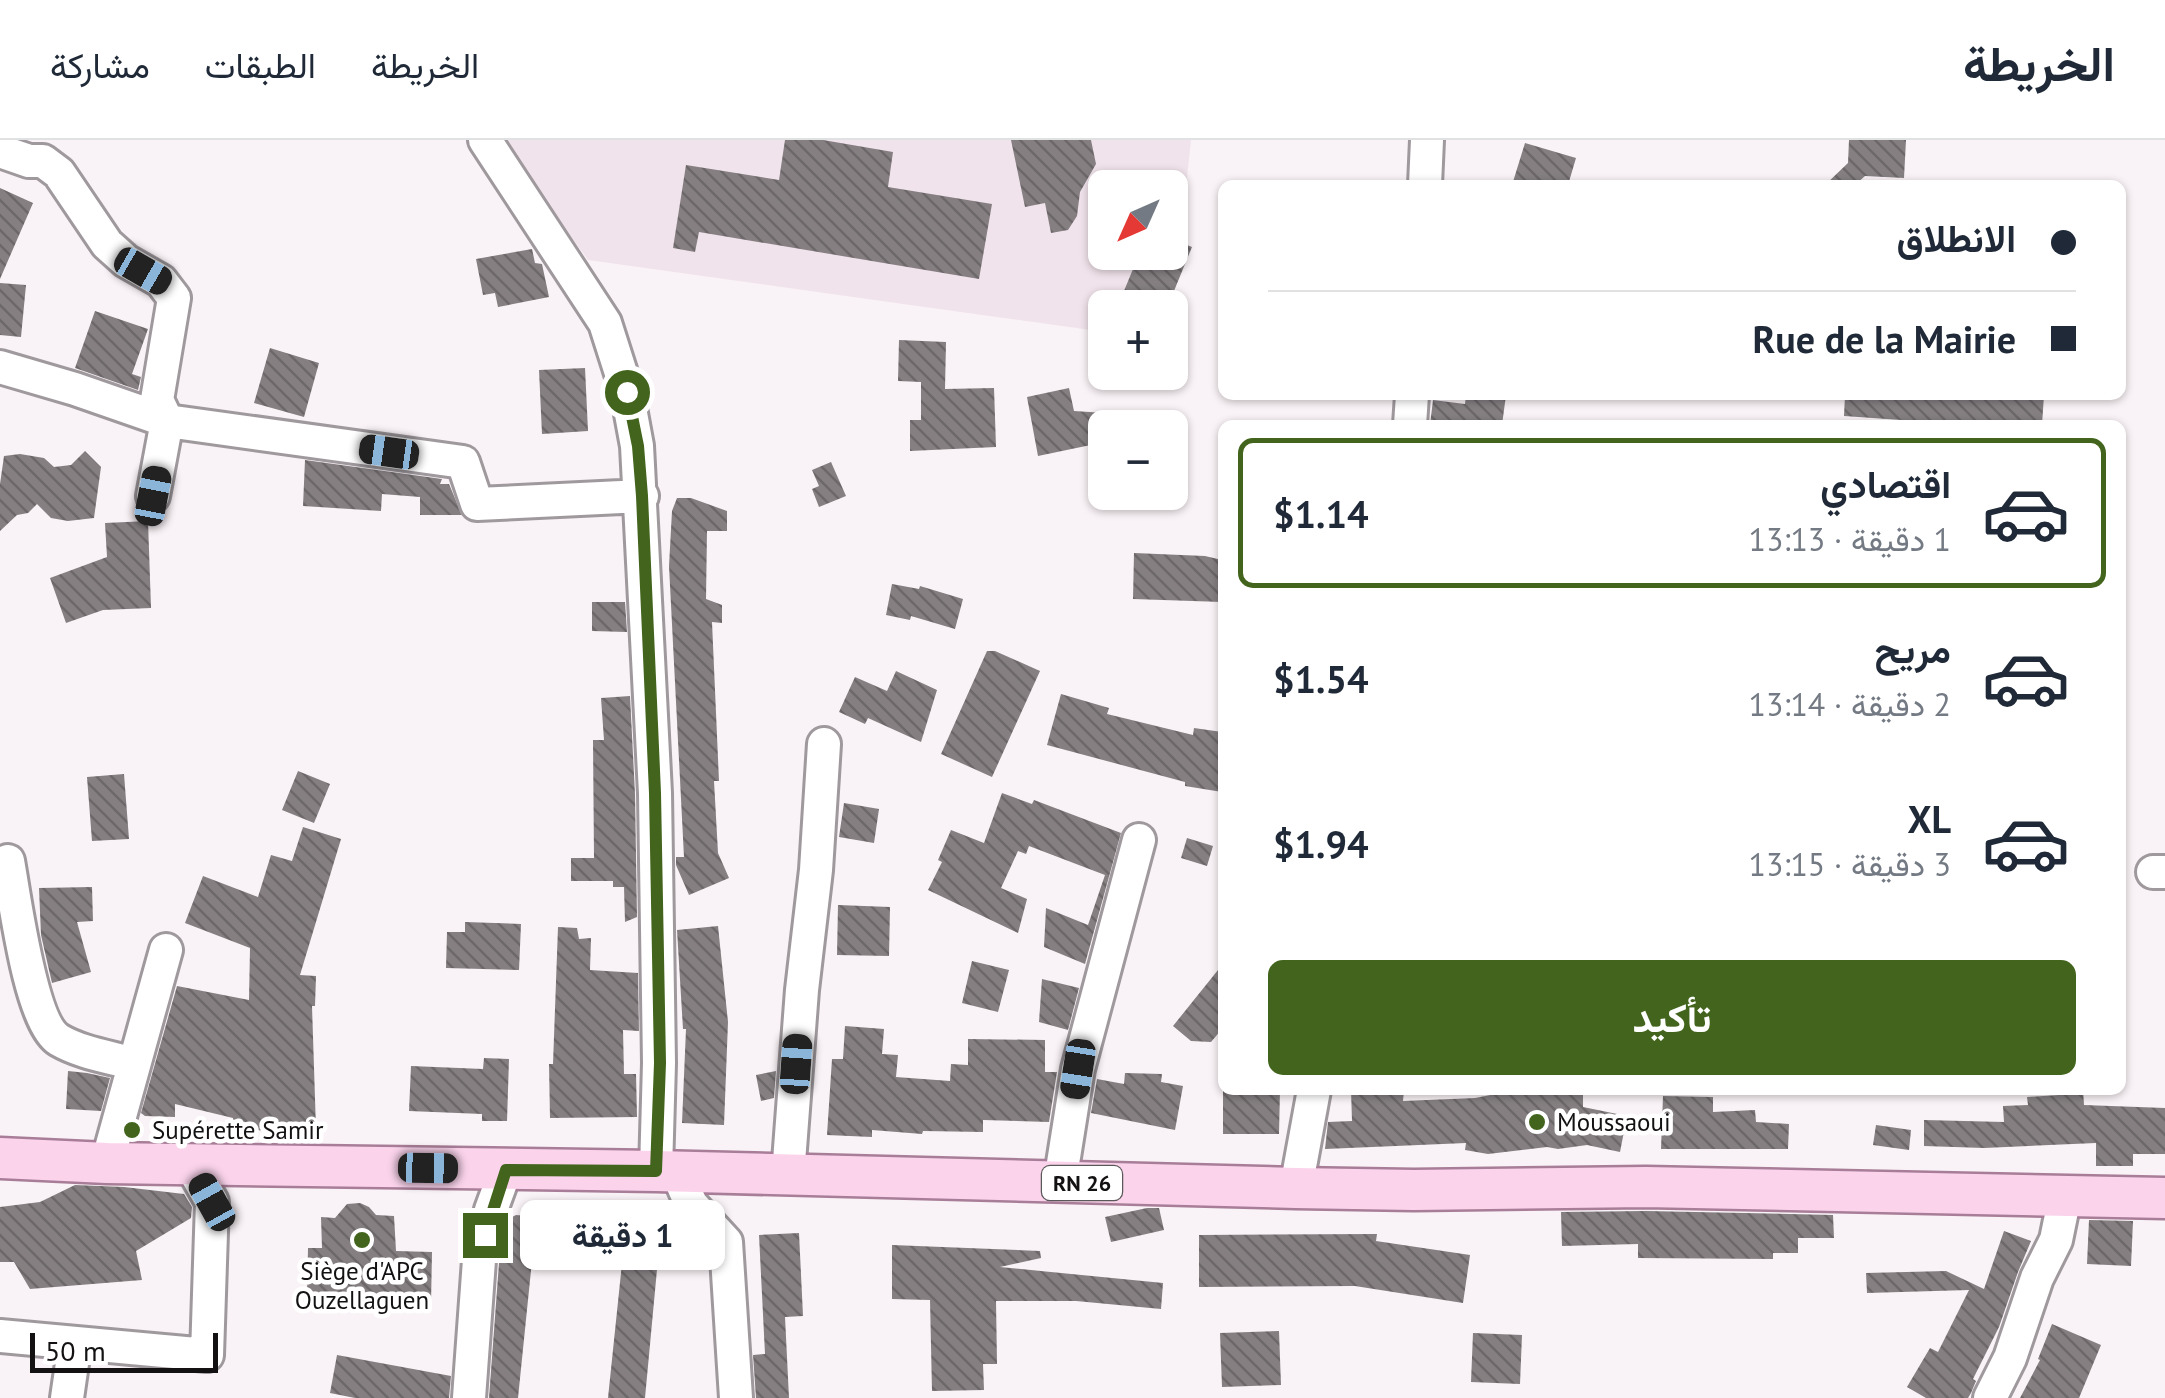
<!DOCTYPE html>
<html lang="ar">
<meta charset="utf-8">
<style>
body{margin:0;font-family:"PT Sans",Vazirmatn,sans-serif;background:#f6f6f7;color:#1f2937;direction:rtl;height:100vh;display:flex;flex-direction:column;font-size:38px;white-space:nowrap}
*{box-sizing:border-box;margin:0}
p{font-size:32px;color:#747a83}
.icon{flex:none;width:55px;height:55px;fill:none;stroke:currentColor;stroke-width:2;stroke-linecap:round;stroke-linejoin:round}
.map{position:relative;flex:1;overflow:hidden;direction:ltr}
.side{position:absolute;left:1218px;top:280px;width:908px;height:675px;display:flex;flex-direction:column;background:#fff;border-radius:15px;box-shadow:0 2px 8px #0004;direction:rtl}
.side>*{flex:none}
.top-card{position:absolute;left:1218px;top:40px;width:908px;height:220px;border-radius:15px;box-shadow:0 2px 8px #0004;direction:rtl;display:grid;align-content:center;height:220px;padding:0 50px;background:#fff}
.needle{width:65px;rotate:225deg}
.tools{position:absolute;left:1088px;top:30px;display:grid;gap:20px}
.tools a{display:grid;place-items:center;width:100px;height:100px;border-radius:15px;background:#fff;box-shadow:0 2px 8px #0004;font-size:50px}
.scale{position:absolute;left:30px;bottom:25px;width:188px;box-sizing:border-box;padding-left:10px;border:5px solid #131112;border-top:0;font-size:28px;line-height:35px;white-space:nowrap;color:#131112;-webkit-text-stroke:8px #fff;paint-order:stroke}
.end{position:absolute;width:45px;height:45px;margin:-22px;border:12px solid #42641c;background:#fff;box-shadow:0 0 0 5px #fff}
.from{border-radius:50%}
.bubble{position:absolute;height:70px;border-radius:15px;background:#fff;box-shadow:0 2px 8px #0004;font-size:32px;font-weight:700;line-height:70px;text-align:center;direction:rtl}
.car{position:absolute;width:30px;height:60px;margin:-30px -15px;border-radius:12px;box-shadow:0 0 8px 2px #0007;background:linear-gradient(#222 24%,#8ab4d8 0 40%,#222 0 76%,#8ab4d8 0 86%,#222 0)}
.top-card b{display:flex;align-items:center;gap:35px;height:95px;font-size:38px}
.top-card b+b{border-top:2px solid #e0e1e3}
.top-card i{width:25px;height:25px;background:#1f2937}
ul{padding:18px 0 0;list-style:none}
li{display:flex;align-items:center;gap:30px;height:150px;margin:0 20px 15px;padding:0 30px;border:5px solid transparent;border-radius:15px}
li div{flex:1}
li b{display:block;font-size:38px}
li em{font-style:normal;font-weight:700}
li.active{border-color:#42641c}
li>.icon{width:90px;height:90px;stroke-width:1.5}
.button{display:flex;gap:20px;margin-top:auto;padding:20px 50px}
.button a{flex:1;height:115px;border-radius:15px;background:#42641c;color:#fff;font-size:40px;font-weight:700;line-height:115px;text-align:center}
header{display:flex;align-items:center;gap:60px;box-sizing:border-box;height:140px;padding:0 50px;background:#fff;border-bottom:2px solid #e0e1e3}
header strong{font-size:48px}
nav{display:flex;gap:55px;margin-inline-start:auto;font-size:35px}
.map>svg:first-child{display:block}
</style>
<header>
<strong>الخريطة</strong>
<nav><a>الخريطة</a><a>الطبقات</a><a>مشاركة</a></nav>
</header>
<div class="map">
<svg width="2165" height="1258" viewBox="0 0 2165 1258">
<defs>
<pattern id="building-back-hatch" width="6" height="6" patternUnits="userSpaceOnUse" patternTransform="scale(2.5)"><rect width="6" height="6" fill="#857f82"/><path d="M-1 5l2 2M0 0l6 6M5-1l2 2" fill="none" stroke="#6c6769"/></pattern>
</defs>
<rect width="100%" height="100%" fill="#f9f2f6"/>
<path fill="#f1e3eb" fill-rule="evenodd" d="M502 0H1191L1170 197V168H1105V192L588 120ZM1105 48H1170V112H1105Z"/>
<path fill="url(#building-back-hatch)" d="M785 0H823L893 12 888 47 992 64 979 139 699 92 695 112 673 108 686 25 779 40Z
M1011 0H1091L1096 24 1080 52 1077 76 1068 90 1051 93 1045 63 1025 67Z
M1849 0H1906L1904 38 1865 36 1855 45H1825L1848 23Z
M1525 3 1576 18 1568 45H1512Z
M0 48 33 63 0 139Z
M1170 98 1192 107 1167 168H1117L1140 112H1170Z
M532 109 535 123 542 124 549 157 498 167 495 153 483 155 476 119Z
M0 143 26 145 21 197 0 195Z
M95 171 148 189 132 234 141 237 138 250 75 228Z
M899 200 946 202 945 249 994 248 996 307 910 311V280H921V242L898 241Z
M270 208 319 223 304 277 254 263Z
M585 228 588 291 542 294 539 230Z
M1069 248 1074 271 1105 273V302L1038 316 1027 257Z
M1466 255H1506L1502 285H1430L1433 260 1465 264Z
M1845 255H2044L2042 285H1925L1901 280 1844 276Z
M85 311 101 327 94 378 68 381 51 378 37 364 28 373 17 375 0 391V344L4 316 20 314 44 318 54 327 71 325Z
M305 320 442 339 440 344H449L462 375H420V357L382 354 381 371 303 366Z
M831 322 846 356 819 367 812 349 819 346 812 330Z
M677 358H691L727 371V391H707L706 459 722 465V483L712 482 719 641H714L718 713 729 738 689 755 676 725V717H684L669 426 672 371Z
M148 381 151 468 103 470 66 483 50 438 107 417 105 383Z
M1134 413 1205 416 1222 420V462L1133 459Z
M892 444 919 449 920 446 963 459 955 489 911 476 910 480 886 475Z
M592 462H625L627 492 592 491Z
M987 511H995L1040 531 992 637 941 614Z
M896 531 937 550 921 602 868 578 865 584 839 572 855 537 887 551Z
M1061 554 1109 568 1107 574 1193 595 1194 588 1222 592V652L1185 646V642L1047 605Z
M630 556 635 654 637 777 625 782 624 747H613V741H571V718H594L593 600H604L601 558Z
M298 631 330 644 314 683 282 670Z
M124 634 129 699 92 701 87 637Z
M1002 653 1032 664 1034 660 1121 693 1085 824 1044 807 1046 768 1088 785 1105 735 1029 706 1026 714 1018 711 1001 748 1027 759 1018 793 928 750 942 722 938 720 951 690 984 703Z
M844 663 879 669 874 703 839 697Z
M303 687 341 699 300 835 316 836 315 866H312L316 989 233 991V978L175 964V977L145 976 141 973 177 846 249 860 250 808 185 783 203 736 258 757 271 715 292 721Z
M1187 698 1213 706 1207 726 1181 718Z
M92 747 93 781 77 782 91 832 52 843 41 795 39 748Z
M838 765 890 767 889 816 837 815Z
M465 782 521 784 519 830 446 828 447 792H465Z
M718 786 728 882 724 985 682 983 686 889H683L677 790Z
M558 787 577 788 579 799 591 798 590 830 638 833 639 891 623 890 624 934H636L637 977 550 978 549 924H553Z
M972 821 1009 830 998 872 962 863Z
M1222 825V889L1211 902 1191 901 1173 886Z
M1042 839 1079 848 1068 890 1039 882Z
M845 886 884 889 882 914 898 915 896 937 950 941 951 924 968 925V899L1045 900V932H1057L1049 982 983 980V992L923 991 922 994 872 990V997L827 995 832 919H843Z
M484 918 509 919 507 981H482V974L409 971 411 926 483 929Z
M68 931 87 933 110 938 101 971 66 969Z
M776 931 774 958 761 961 756 935Z
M1125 933 1162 934 1161 942 1183 946 1175 990 1091 973 1097 939 1124 944Z
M1223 950H1280L1279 994H1223Z
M1351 950H1404L1403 961 1475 958 1516 950H1583V967L1627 976 1620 1012 1587 1005 1558 1009 1547 1007 1488 1014 1465 1010 1466 1003 1325 1009 1328 982 1352 981Z
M2059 950H2083L2084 965 2165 968V1014H2133V1026H2096V1003L1984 1008 1924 1006V980L2004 982 2003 966 2028 965 2027 957 2059 955Z
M1663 956 1713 957V972L1755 970 1756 982 1789 984 1788 1009H1661Z
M1876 985 1911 990 1909 1010 1873 1005Z
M75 1045 124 1047 184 1054 192 1067 191 1078 136 1111 142 1140 30 1149 14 1122H0V1067L40 1062Z
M360 1063 369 1067 376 1075 394 1076 396 1111 432 1112 431 1164 307 1160 308 1108H322L321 1077 335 1078 347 1064Z
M1147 1068H1159L1164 1090 1111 1102 1105 1077Z
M1646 1071 1833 1075 1834 1098H1798V1113H1773V1119L1638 1118V1104L1562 1106 1561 1072Z
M516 1075 584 1082 578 1117 533 1111 518 1258H489L499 1123 510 1078Z
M2089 1080 2133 1081 2131 1126 2087 1124Z
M2004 1091 2031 1101 2018 1132 1999 1187 1973 1239 1976 1241 1971 1253 1968 1258H1926L1907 1247 1930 1208 1938 1212 1969 1150 1867 1153 1866 1133 1946 1131 1984 1149Z
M799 1093 803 1176 785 1177 789 1258H756L753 1215 765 1214 759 1095Z
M1377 1094 1376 1101 1470 1115 1463 1163 1355 1146 1199 1147V1095Z
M624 1104 659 1108 645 1258H608Z
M892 1105 1040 1111 1041 1118 1000 1127 1163 1143 1161 1169 1076 1161H996L997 1224H983L984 1250 932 1251 930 1160 892 1159Z
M2052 1184 2101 1205 2079 1258H2020L2040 1220 2038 1219Z
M1279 1191 1281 1245 1222 1247 1220 1193Z
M1473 1193 1522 1195 1520 1244 1471 1242Z
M337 1215 451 1236 449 1258H355L330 1253Z"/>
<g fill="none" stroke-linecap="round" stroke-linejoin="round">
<g stroke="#9f999d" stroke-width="38">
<path id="minor" d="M485 0 605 183 627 252 637 306 655 653 659 923 656 1031
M0 11 29 21H43L59 33 107 104 126 121 161 141 174 158 157 260 167 281 153 356
M1425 45 1427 0
M0 227 75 249 167 281 463 322 477 364 642 356
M1410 285 1412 255
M8 721C15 759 30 882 59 900 81 913 110 917 134 924
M2153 732H2165
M107 1023 166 810
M677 1032 691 1064 726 1102 736 1258
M788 1035 802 850 816 730 824 604
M1060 1042 1078 929 1139 700
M1296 1048 1314 950
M0 1196 207 1215 212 1062 191 1025
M67 1258 75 1203
M469 1258 479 1120 491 1070 506 1029
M1990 1258 2010 1218 2037 1138 2056 1100 2065 1056"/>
</g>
<g stroke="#a87d97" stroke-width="45">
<path id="major" d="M0 1018 107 1023 656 1031 1296 1048 1414 1050 1646 1047 2165 1058"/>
</g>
<use href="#minor" stroke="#fff" stroke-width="32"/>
<use href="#major" stroke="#fbd4ec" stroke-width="40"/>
</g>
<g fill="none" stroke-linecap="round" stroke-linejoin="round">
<path stroke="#42641c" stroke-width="12" d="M485 1095 506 1030 656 1031 660 923 655 653 642 356 638 306 627 252"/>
</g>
<g fill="#42641c" stroke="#fff" stroke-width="4">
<circle cx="1537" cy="982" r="10"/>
<circle cx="132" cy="990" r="10"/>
<circle cx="362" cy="1100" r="10"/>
</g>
<g text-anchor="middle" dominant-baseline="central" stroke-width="9" stroke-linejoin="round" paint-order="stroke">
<rect fill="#fff" stroke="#5a5859" stroke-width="2.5" x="1042" y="1026" width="80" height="34" rx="8"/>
<g font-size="22" font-weight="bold" fill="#131112">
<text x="1082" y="1043">RN 26</text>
</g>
<g font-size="25" fill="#131112" stroke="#fff" text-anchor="start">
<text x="1557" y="982">Moussaoui</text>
<text x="152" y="990">Supérette Samir</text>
<text x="362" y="1131" text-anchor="middle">Siège d'APC<tspan x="362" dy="29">Ouzellaguen</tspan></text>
</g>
</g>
</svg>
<div class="tools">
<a><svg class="needle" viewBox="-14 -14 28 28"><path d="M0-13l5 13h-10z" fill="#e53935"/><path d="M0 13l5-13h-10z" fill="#747a83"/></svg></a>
<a>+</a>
<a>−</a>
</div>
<div class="scale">50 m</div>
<i class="end from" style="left:627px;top:252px"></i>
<i class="end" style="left:485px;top:1095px"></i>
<div class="bubble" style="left:520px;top:1060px;width:205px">1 دقيقة</div>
<i class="car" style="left:143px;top:131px;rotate:120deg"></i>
<i class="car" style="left:389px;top:312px;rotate:278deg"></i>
<i class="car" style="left:153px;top:356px;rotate:11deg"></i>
<i class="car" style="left:796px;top:924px;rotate:4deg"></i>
<i class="car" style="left:1078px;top:929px;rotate:189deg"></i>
<i class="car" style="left:428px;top:1028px;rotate:91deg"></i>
<i class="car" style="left:212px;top:1062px;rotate:331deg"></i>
<div class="top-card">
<b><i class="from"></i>الانطلاق</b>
<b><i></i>Rue de la Mairie</b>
</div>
<section class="side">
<ul>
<li class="active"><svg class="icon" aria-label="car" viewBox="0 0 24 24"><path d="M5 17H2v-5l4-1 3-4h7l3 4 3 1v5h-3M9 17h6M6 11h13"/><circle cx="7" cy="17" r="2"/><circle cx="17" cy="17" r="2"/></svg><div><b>اقتصادي</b><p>1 دقيقة · 13:13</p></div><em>$1.14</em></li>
<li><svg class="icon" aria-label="car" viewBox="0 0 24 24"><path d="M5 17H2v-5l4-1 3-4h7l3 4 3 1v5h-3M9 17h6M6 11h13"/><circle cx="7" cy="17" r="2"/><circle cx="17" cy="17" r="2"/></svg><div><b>مريح</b><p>2 دقيقة · 13:14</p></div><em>$1.54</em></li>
<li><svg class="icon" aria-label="car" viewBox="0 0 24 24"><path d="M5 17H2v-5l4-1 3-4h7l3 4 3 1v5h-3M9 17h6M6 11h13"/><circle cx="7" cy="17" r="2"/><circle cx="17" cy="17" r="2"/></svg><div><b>XL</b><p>3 دقيقة · 13:15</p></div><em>$1.94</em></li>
</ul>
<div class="button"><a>تأكيد</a></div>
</section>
</div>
